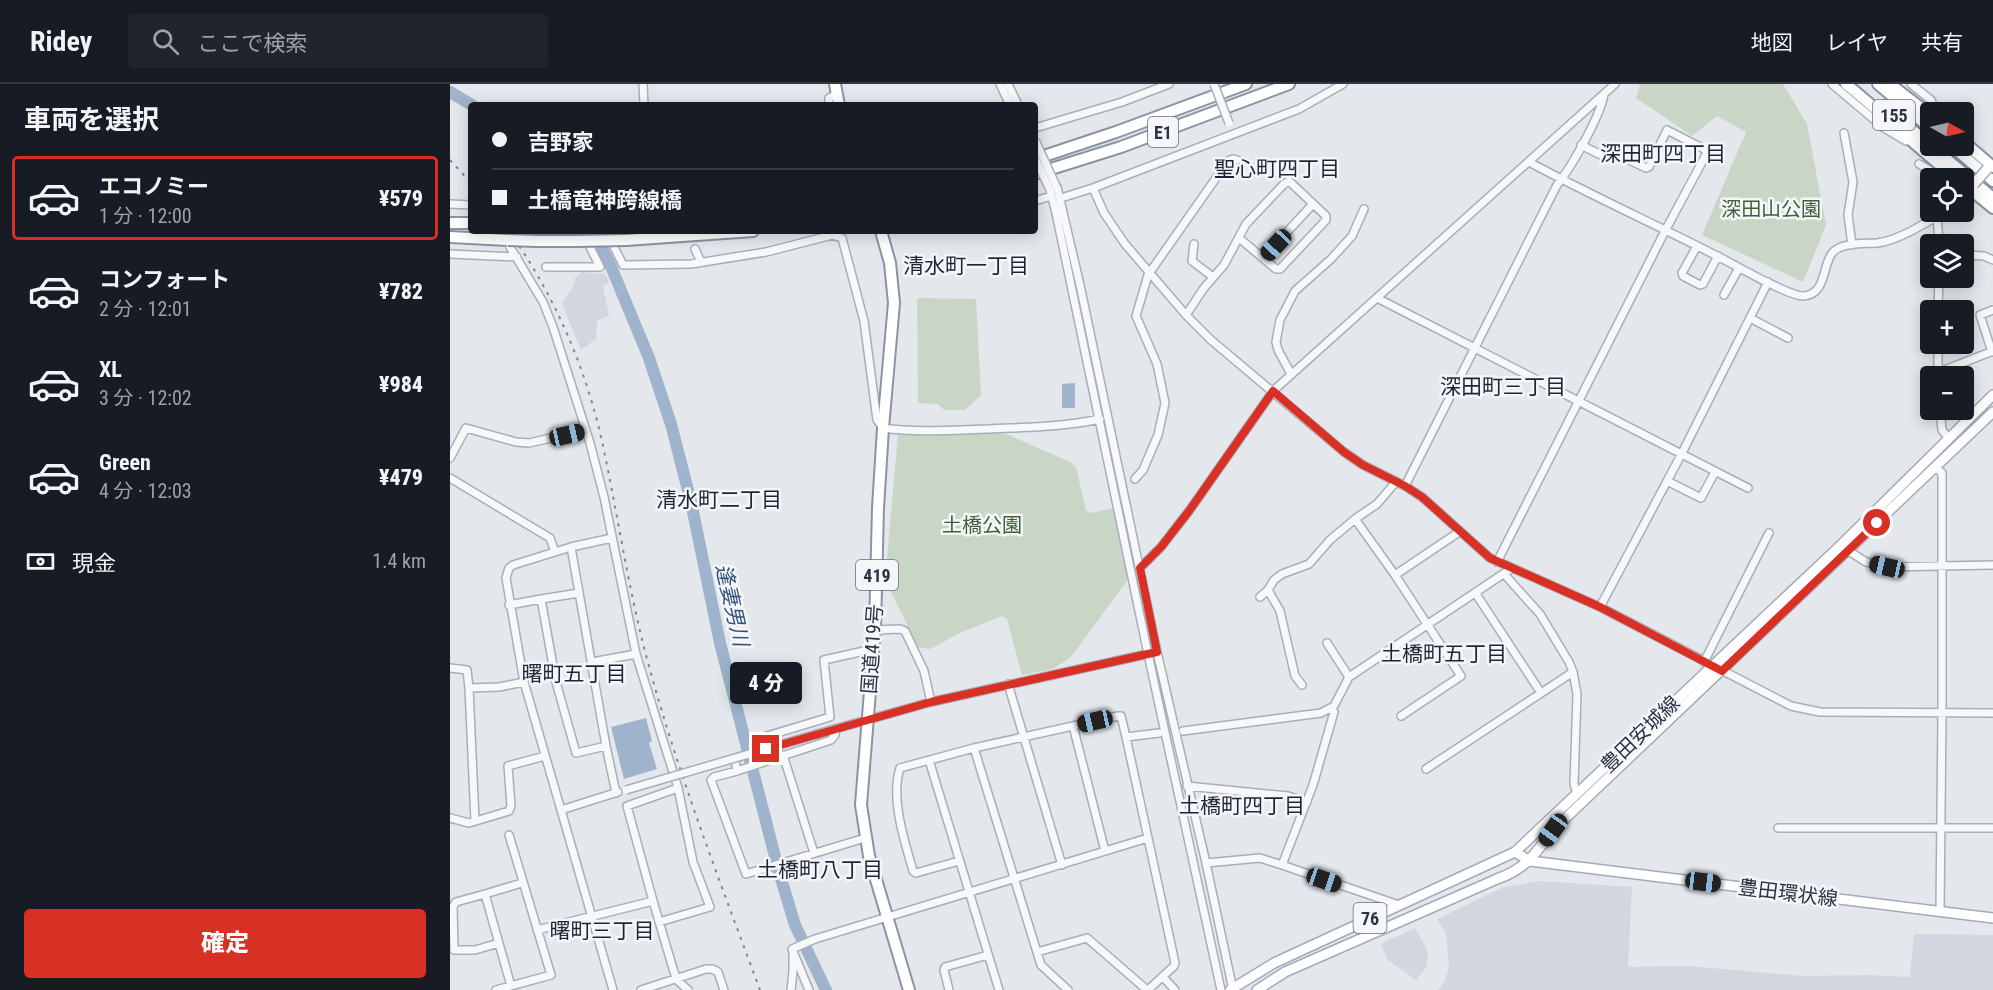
<!DOCTYPE html>
<html lang="ja">
<meta charset="utf-8">
<style>
body{margin:0;font-family:"Roboto Condensed","Noto Sans JP",sans-serif;background:#20242c;color:#f1f3f6;height:100vh;display:flex;flex-direction:column;font-size:22px;white-space:nowrap}
*{box-sizing:border-box;margin:0}
p{font-size:20px;color:#9ea1a6}
.icon{flex:none;width:33px;height:33px;fill:none;stroke:currentColor;stroke-width:2;stroke-linecap:round;stroke-linejoin:round}
.map{position:relative;flex:1;overflow:hidden}
.panel{display:flex;flex-direction:column;background:#171b24;width:450px}
.panel>*{flex:none}
.top-card{position:absolute;left:18px;top:18px;width:570px;height:132px;border-radius:6px;box-shadow:0 3px 15px #0003;display:grid;align-content:center;height:132px;padding:0 24px;background:#171b24}
.needle{width:39px;rotate:98deg}
.tools{position:absolute;left:1470px;top:18px;display:grid;gap:12px}
.tools a{display:grid;place-items:center;width:54px;height:54px;border-radius:6px;background:#171b24;box-shadow:0 3px 15px #0003;font-size:30px}
.end{position:absolute;width:27px;height:27px;margin:-14px;border:8px solid #d93025;background:#fff;box-shadow:0 0 0 3px #fff}
.from{border-radius:50%}
.bubble{position:absolute;height:42px;border-radius:6px;background:#171b24;box-shadow:0 3px 15px #0003;font-size:20px;font-weight:800;line-height:42px;text-align:center}
.car{position:absolute;width:18px;height:36px;margin:-18px -9px;border-radius:8px;box-shadow:0 0 4px 2px #0007;background:linear-gradient(#222 24%,#8ab4d8 0 40%,#222 0 76%,#8ab4d8 0 86%,#222 0)}
.top-card b{display:flex;align-items:center;gap:21px;height:57px;font-size:22px}
.top-card b+b{border-top:2px solid #363941}
.top-card i{width:15px;height:15px;background:#f1f3f6}
ul{padding:0;list-style:none}
li{display:flex;align-items:center;gap:18px;height:84px;margin:0 12px 9px;padding:0 12px;border:3px solid transparent;border-radius:6px}
li div{flex:1}
li b{display:block;font-size:22px}
li em{font-style:normal;font-weight:800}
li.selected{border-color:#d93025}
li>.icon{width:54px;height:54px;stroke-width:1.5}
h2{padding:0 24px;font-size:27px;line-height:72px}
.pay{display:flex;align-items:center;gap:15px;height:66px;padding:0 24px;font-size:22px}
.pay p{margin-inline-start:auto}
.button{display:flex;gap:12px;margin-top:auto;padding:12px 24px}
.button a{flex:1;height:69px;border-radius:6px;background:#d93025;color:#fff;font-size:24px;font-weight:800;line-height:69px;text-align:center}
header{display:flex;align-items:center;gap:36px;box-sizing:border-box;height:84px;padding:0 30px;background:#171b24;border-bottom:2px solid #363941}
header strong{font-size:28px}
nav{display:flex;gap:33px;margin-inline-start:auto;font-size:21px}
.search{width:420px;height:54px;background:#20242c;display:flex;align-items:center;gap:15px;box-sizing:border-box;padding:0 21px;border-radius:6px;color:#9ea1a6;font-size:22px}
main{display:flex;flex:1;min-height:0}
.map>svg:first-child{display:block}
</style>
<header>
<strong>Ridey</strong>
<div class="search"><svg class="icon" aria-label="search" viewBox="0 0 24 24"><circle cx="10" cy="10" r="6"/><path d="M15 15l6 6"/></svg>ここで検索</div>
<nav><a>地図</a><a>レイヤ</a><a>共有</a></nav>
</header>
<main>
<section class="panel">
<h2>車両を選択</h2>
<ul>
<li class="selected"><svg class="icon" aria-label="car" viewBox="0 0 24 24"><path d="M5 17H2v-5l4-1 3-4h7l3 4 3 1v5h-3M9 17h6M6 11h13"/><circle cx="7" cy="17" r="2"/><circle cx="17" cy="17" r="2"/></svg><div><b>エコノミー</b><p>1 分 · 12:00</p></div><em>¥579</em></li>
<li><svg class="icon" aria-label="car" viewBox="0 0 24 24"><path d="M5 17H2v-5l4-1 3-4h7l3 4 3 1v5h-3M9 17h6M6 11h13"/><circle cx="7" cy="17" r="2"/><circle cx="17" cy="17" r="2"/></svg><div><b>コンフォート</b><p>2 分 · 12:01</p></div><em>¥782</em></li>
<li><svg class="icon" aria-label="car" viewBox="0 0 24 24"><path d="M5 17H2v-5l4-1 3-4h7l3 4 3 1v5h-3M9 17h6M6 11h13"/><circle cx="7" cy="17" r="2"/><circle cx="17" cy="17" r="2"/></svg><div><b>XL</b><p>3 分 · 12:02</p></div><em>¥984</em></li>
<li><svg class="icon" aria-label="car" viewBox="0 0 24 24"><path d="M5 17H2v-5l4-1 3-4h7l3 4 3 1v5h-3M9 17h6M6 11h13"/><circle cx="7" cy="17" r="2"/><circle cx="17" cy="17" r="2"/></svg><div><b>Green</b><p>4 分 · 12:03</p></div><em>¥479</em></li>
</ul>
<div class="pay"><svg class="icon" aria-label="cash" viewBox="0 0 24 24"><path d="M3 7h18v10H3z"/><circle cx="12" cy="12" r="2"/></svg>現金<p>1.4 km</p></div>
<div class="button"><a>確定</a></div>
</section>
<div class="map">
<svg width="1543" height="906" viewBox="0 0 1543 906">
<rect width="100%" height="100%" fill="#e4e7ec"/>
<path fill="#d2d6de" d="M132 188 155 190 159 199 153 202 159 232 147 236 146 255 131 266 112 219 124 201 125 194Z
M1089 797 1182 803 1178 883 1238 882 1354 892 1420 891 1460 893 1464 850 1537 851H1543V906H988L995 897 999 882 996 849 987 835 1054 803Z
M965 844 978 868 976 884 966 896 938 876 931 860Z"/>
<path fill="#c9d6c5" d="M1188 0H1333L1357 40 1376 141 1353 198 1252 151 1296 48 1267 32 1242 52 1186 14 1190 2Z
M467 214 526 215 531 311 515 326H494L488 320 468 319Z
M534 345 544 349H554L620 378 626 383 636 426 641 429 664 424 679 488 677 497 621 573 603 585 572 591 557 535 552 532 510 549 480 565 468 563 435 496 448 351 524 349Z"/>
<path fill="#9fb4cc" d="M625 299V324H612V300Z
M196 634 202 657 199 659 207 685 174 695 161 643Z"/>
<g fill="none" stroke-linecap="round" stroke-linejoin="round">
<path stroke="#9fb4cc" stroke-width="12" d="M0 8 22 21
M143 147 160 180 199 274 221 340 241 418 270 559 329 788 345 841 376 906"/>
<g stroke="#a9aeb7" stroke-width="10">
<path id="minor" d="M193 0 194 21
M550 0 560 21
M558 0 568 21
M1382 0 1434 44 1456 57
M1461 0 1481 16 1486 28
M379 21V14L386 10
M585 44 672 18 719 0
M1394 49 1403 98 1398 131 1402 161
M1079 78C1140 111 1205 140 1267 172 1284 180 1339 213 1354 212 1377 210 1372 180 1383 168 1393 158 1414 160 1427 159 1447 157 1477 139 1493 128
M1469 80 1483 88V94
M607 103 630 201 707 568 756 779 783 906
M643 104 654 129 675 160 736 231 761 256 894 368 913 381 955 402 972 413 1040 474 1150 523 1341 622 1370 628 1543 629
M600 106 606 129 698 570 771 906
M611 114 643 104 849 25 893 0
M585 117 601 112
M0 120 21 121
M1487 130 1489 160
M156 147 173 181 241 180 316 168 382 151 392 154 414 237 427 336 433 344C468 349 504 346 539 345 577 343 613 343 650 335
M744 160 742 177 763 193
M1247 162 1232 189 1233 192 1250 201 1253 200 1268 172
M60 163 93 218 103 243 140 359 154 413 186 570 228 704 243 778 260 823 209 838
M245 165 251 178
M0 170 67 173
M1514 171 1534 172 1543 176
M813 174 863 120
M96 183H150L132 147
M1274 211 1289 184
M927 214 1298 404
M1488 226 1489 194
M736 231 754 204 774 181 796 140 834 100 839 97 876 132V136L830 185H826L789 154
M1300 234 1338 254
M1542 268 1530 231 1543 226
M1487 289 1543 267
M841 290 828 266 826 258 830 236 845 207 881 175 902 152 914 125
M1488 292V260
M1490 326 1492 346 1498 353
M0 374 16 344 66 358 79 359 136 346
M1485 383 1492 389V628L1490 828
M0 394 100 454 105 468
M685 395 693 386 708 351 715 319 707 280 686 232 698 191 778 77 783 75 787 76
M1217 397 1251 414 1265 388
M955 402 1107 101C1121 84 1151 31 1154 10
M162 454 121 463 63 481 59 484 56 494 74 598 163 906
M121 463 156 662 166 709
M1394 464 1416 478 1437 483 1543 481
M1047 478 1215 147 1258 67 1217 46 1199 83 1196 84 1171 72 1151 71 1131 61
M690 484 711 463 739 427 823 307 1165 0
M945 491 905 435 927 420 945 399
M1055 491 1090 530 1119 578 1123 588 1127 610 1124 700 1127 710
M818 506 830 527 845 592 852 601
M1026 510 1091 609
M810 513 818 506 824 496 832 490 859 480 880 456 905 435
M91 515 129 509
M59 521 91 515 106 598 126 669 156 662
M1150 523 1231 371 1318 198
M424 546 450 545 455 547 474 587 481 618
M877 559 899 593
M142 578 186 570
M1254 578 1319 449
M0 584 17 586 19 604
M558 600 612 781
M880 625 884 628 863 701 832 781 949 821
M951 632 1011 592 945 491 1009 448
M623 642 655 767
M733 647 871 629 884 622 899 593 1062 484
M367 650 481 618 702 569
M304 656 380 633 374 576 423 565
M524 664 591 881 618 906
M333 671 364 769
M479 676 549 906
M285 677 287 687 264 693 261 696 296 790 415 754
M976 685 1123 588
M287 687 381 656 385 651 386 645
M737 702 838 712 857 718
M228 704 177 722 203 817 224 888 227 896 238 906
M111 726 168 708
M0 734 19 739 59 727 61 722 58 682 95 672
M25 737 19 604 49 603 74 598
M1328 744H1543
M509 777 466 789 463 787C455 758 440 715 450 684L524 664 668 632H671L676 653
M756 779 810 774 832 781
M35 810 6 818 3 823 4 866H25L49 859
M87 846 203 817
M342 865 365 855 698 754 676 653 709 649
M342 865 359 906
M587 868 637 854 697 906
M713 893 725 906
M61 902 35 810 72 799
M46 906 101 891 59 751
M191 906 256 885H262L268 888 274 906
M341 906 343 887V870
M499 906 494 886 495 883 538 871
M698 906 724 882 725 879 698 754"/>
</g>
<g stroke="#a3abb8" stroke-width="12">
<path id="major" d="M1065 768 1080 777 1543 834
M780 906 824 879 1065 768 1391 461 1543 311
M807 906 835 888 1047 795C1076 785 1086 769 1103 746L1543 328"/>
</g>
<g stroke="#8b94a3" stroke-width="14">
<path id="highway" d="M385 0 389 21
M1396 0C1434 31 1468 64 1506 94
M1428 0 1480 44
M1440 0 1480 31
M1442 29 1480 61
M1514 58 1543 83
M1481 62 1543 114
M1502 62 1543 97
M585 75 666 48 796 0
M585 90 671 63 839 0
M1514 100 1543 124
M0 139H21
M431 147 440 179 444 219 433 344 428 424 425 544 411 721 419 772 459 906
M0 153 58 156
M176 156 303 147
M87 157H127"/>
</g>
<use href="#minor" stroke="#f7f8fa" stroke-width="7"/>
<use href="#major" stroke="#fff" stroke-width="9"/>
<use href="#highway" stroke="#fff" stroke-width="10"/>
<path stroke="#7d8696" stroke-width="2" stroke-dasharray="3 6" stroke-linecap="butt" d="M0 76 21 99
M59 147C103 209 134 279 151 353 167 425 177 499 196 571 226 685 269 795 310 906"/>
<g stroke="#a9aeb7" stroke-width="10" stroke-linecap="butt">
<path id="minor-bridge" d="M764 0 779 39
M585 56 607 104
M585 74 600 106
M176 706 367 650"/>
</g>
<g stroke="#a3abb8" stroke-width="12" stroke-linecap="butt">
<path id="major-bridge" d="M1524 100 1537 85"/>
</g>
<g stroke="#8b94a3" stroke-width="14" stroke-linecap="butt">
<path id="highway-bridge" d="M58 156 87 157
M127 157 176 156"/>
</g>
<use href="#minor-bridge" stroke="#f7f8fa" stroke-width="7"/>
<use href="#major-bridge" stroke="#fff" stroke-width="9"/>
<use href="#highway-bridge" stroke="#fff" stroke-width="10"/>
</g>
<g fill="none" stroke-linecap="round" stroke-linejoin="round">
<path stroke="#d93025" stroke-width="8" d="M316 665 481 618 707 568 690 484 711 463 739 427 823 307 894 368 913 381 955 402 972 413 1040 474 1150 523 1272 587 1427 439"/>
</g>
<g text-anchor="middle" dominant-baseline="central" stroke-width="5" stroke-linejoin="round" paint-order="stroke">
<g fill="#f4f6f9" stroke="#676e7b" stroke-width="1.5">
<rect x="1423" y="16" width="42" height="30" rx="4.5"/>
<rect x="698" y="33" width="30" height="30" rx="4.5"/>
<rect x="406" y="476" width="42" height="30" rx="4.5"/>
<rect x="903.5" y="819" width="33" height="30" rx="4.5"/>
</g>
<g font-size="18" font-weight="bold" fill="#2b3445">
<text x="1444" y="31">155</text>
<text x="713" y="48">E1</text>
<text x="427" y="491">419</text>
<text x="920" y="834">76</text>
</g>
<g font-size="20" fill="#3f6138" stroke="#f4f6f9">
<text x="1321" y="125">深田山公園</text>
<text x="532" y="441">土橋公園</text>
</g>
<g font-size="20" fill="#2b3445" stroke="#f4f6f9">
<text transform="translate(422 565) rotate(-86)">国道419号</text>
<text transform="translate(1190 650) rotate(-44)">豊田安城線</text>
<text transform="translate(1338 809) rotate(7)">豊田環状線</text>
</g>
<g font-size="21" fill="#1d2536" stroke="#f4f6f9">
<text x="1213" y="70">深田町四丁目</text>
<text x="827" y="85">聖心町四丁目</text>
<text x="516" y="182">清水町一丁目</text>
<text x="1053" y="303">深田町三丁目</text>
<text x="269" y="416">清水町二丁目</text>
<text x="994" y="570">土橋町五丁目</text>
<text x="124" y="590">曙町五丁目</text>
<text x="792" y="722">土橋町四丁目</text>
<text x="370" y="786">土橋町八丁目</text>
<text x="152" y="847">曙町三丁目</text>
</g>
<g font-size="21" font-style="italic" fill="#34527a" stroke="#f4f6f9">
<text transform="translate(282 521) rotate(77)">逢妻男川</text>
</g>
</g>
</svg>
<div class="tools">
<a><svg class="needle" viewBox="-14 -14 28 28"><path d="M0-13l5 13h-10z" fill="#e53935"/><path d="M0 13l5-13h-10z" fill="#9ea1a6"/></svg></a>
<a><svg class="icon" aria-label="locate" viewBox="0 0 24 24"><circle cx="12" cy="12" r="6"/><path d="M12 2v4M12 18v4M2 12h4M18 12h4"/></svg></a>
<a><svg class="icon" aria-label="layers" viewBox="0 0 24 24"><path d="M12 4l9 5-9 5-9-5zM3 14l9 5 9-5"/></svg></a>
<a>+</a>
<a>−</a>
</div>
<i class="end from" style="left:1427px;top:439px"></i>
<i class="end" style="left:316px;top:665px"></i>
<div class="bubble" style="left:280px;top:578px;width:72px">4 分</div>
<i class="car" style="left:826px;top:161px;rotate:223deg"></i>
<i class="car" style="left:117px;top:351px;rotate:77deg"></i>
<i class="car" style="left:1437px;top:483px;rotate:283deg"></i>
<i class="car" style="left:645px;top:637px;rotate:257deg"></i>
<i class="car" style="left:1103px;top:746px;rotate:216deg"></i>
<i class="car" style="left:874px;top:796px;rotate:109deg"></i>
<i class="car" style="left:1253px;top:798px;rotate:97deg"></i>
<div class="top-card">
<b><i class="from"></i>吉野家</b>
<b><i></i>土橋竜神跨線橋</b>
</div>
</div>
</main>
